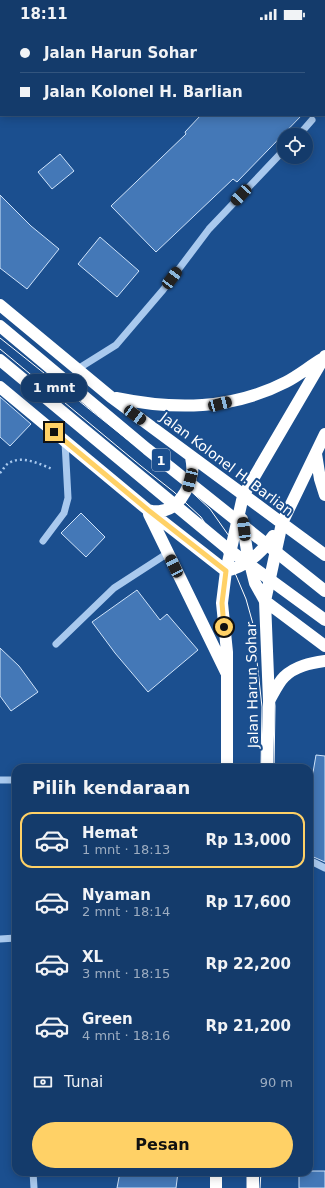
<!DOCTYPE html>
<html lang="id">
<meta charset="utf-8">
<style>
body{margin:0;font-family:"DejaVu Sans",sans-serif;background:#214673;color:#f1f3f6;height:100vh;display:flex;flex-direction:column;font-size:15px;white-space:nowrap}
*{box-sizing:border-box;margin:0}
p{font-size:13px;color:#9dadc1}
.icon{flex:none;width:22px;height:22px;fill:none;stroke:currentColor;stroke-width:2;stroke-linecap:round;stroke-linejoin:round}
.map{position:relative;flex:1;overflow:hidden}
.details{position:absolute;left:12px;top:736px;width:301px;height:412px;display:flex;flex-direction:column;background:#143b6b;border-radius:12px;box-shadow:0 2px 10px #0003,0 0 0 1px #33557e}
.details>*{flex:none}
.top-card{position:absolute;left:0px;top:0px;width:325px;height:88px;box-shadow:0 2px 10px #0003,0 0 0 1px #33557e;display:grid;align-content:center;height:88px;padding:0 20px;background:#143b6b}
.tools{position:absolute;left:277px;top:100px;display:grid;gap:8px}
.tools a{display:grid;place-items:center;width:36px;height:36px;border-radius:50%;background:#143b6b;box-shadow:0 2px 10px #0003,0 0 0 1px #33557e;font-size:20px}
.end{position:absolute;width:18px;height:18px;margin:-9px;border:5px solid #ffd166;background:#111;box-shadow:0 0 0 2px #111}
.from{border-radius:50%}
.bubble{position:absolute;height:28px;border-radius:14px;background:#143b6b;box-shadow:0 2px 10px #0003,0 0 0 1px #33557e;font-size:13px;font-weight:700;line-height:28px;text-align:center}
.car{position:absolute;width:12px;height:24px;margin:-12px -6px;border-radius:5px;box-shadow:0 0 3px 1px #0007;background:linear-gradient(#222 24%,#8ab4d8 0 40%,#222 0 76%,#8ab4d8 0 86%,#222 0)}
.top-card b{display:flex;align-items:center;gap:14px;height:38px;font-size:15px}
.top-card b+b{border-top:1px solid #33557e}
.top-card i{width:10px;height:10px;background:#f1f3f6}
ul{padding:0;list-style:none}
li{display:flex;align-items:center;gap:12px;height:56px;margin:0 8px 6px;padding:0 12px;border:2px solid transparent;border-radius:12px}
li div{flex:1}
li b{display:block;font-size:15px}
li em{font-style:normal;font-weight:700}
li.current{border-color:#ffd166}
li>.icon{width:36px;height:36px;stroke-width:1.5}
h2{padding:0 20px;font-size:18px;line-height:48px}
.pay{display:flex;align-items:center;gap:10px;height:44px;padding:0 20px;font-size:15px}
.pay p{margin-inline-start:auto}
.action{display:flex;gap:8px;margin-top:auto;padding:8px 20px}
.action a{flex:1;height:46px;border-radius:24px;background:#ffd166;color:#111;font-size:16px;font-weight:700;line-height:46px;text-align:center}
.status{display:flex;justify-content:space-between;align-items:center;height:28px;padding:0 20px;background:#143b6b;direction:ltr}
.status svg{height:11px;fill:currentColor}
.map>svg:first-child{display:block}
</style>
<div class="status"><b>18:11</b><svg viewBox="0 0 49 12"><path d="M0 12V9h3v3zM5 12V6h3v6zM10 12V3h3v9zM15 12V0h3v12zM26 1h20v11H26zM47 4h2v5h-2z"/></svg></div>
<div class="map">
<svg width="325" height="1160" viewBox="0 0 325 1160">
<rect width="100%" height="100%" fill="#1b4f8f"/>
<path fill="#4478b7" stroke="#cfe3fa" d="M201 87H302L237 154 233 151 156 224 111 178 186 106 185 104Z
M60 126 74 143 52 161 38 144Z
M0 167 31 198 59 221 27 261 0 240Z
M100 209 139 243 117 269 78 236Z
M0 369 31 396 10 418 0 409Z
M81 485 105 509 86 529 61 505Z
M137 562 160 592 167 586 198 622 148 664 115 625 92 594Z
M0 620 19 638 38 664 11 683 0 668Z
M316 727 325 728V834L309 827V768Z
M309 1143H325V1160H299V1144Z
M120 1144H178L176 1160H117Z"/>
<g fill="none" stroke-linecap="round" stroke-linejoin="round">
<path stroke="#a9c9ee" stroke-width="2.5" stroke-dasharray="2 3" stroke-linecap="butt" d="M0 445C3 442 5 437 9 435 22 427 40 436 52 441"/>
<path stroke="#a9c9ee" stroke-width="7" d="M91 1 92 0
M0 76H1
M299 107 312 92
M76 342 116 317 163 262 209 201 284 122
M43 513 64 485 68 470 65 414
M56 616 114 560 168 525
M0 752H16
M309 833 313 834 325 840
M0 911 16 910
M33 1144 34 1160"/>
<path stroke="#fff" stroke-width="12" d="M0 277 111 369 325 527
M0 359 148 482 226 543
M116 370C174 382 232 382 286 354 298 348 310 338 322 331
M316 426 320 451 325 467
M148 482C152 483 156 484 160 483 178 482 189 461 192 445 193 440 192 434 191 429
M149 486 226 644
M242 491 247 523 255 555 265 573 325 618
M226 543C247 538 261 526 273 508
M269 673C273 666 278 655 284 649 295 638 311 635 325 633
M227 740V624L222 575 226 543 243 468 325 328
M267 740 269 673 265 573 282 495 325 406
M216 1160V1144
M253 1160V1144"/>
<path stroke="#fff" stroke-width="1" d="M0 310 182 455 210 481 229 508 247 539 258 568 268 598 271 632 275 678 274 740
M0 321 141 438 174 464 201 489 221 520 235 545 246 571 253 596 262 679 261 740
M247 1160V1144
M260 1160 261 1144"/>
<path stroke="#fff" stroke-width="12" d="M0 298 147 421 325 563
M0 332 228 521 325 592"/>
</g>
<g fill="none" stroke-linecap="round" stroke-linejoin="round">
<path stroke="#ffd166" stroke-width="5" d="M54 404 148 482 226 543 222 575 224 599"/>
</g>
<g text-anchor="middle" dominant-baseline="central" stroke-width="4" stroke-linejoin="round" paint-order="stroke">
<rect fill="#1b4f8f" stroke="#bbcadd" stroke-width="1" x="152" y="421" width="18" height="22" rx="3"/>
<g font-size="13" font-weight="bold" fill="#fff">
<text x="161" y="432">1</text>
</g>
<g font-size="14" fill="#fff" stroke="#1b4f8f">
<text transform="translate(227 436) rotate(37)">Jalan Kolonel H. Barlian</text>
<text transform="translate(252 657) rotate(-91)">Jalan Harun Sohar</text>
</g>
</g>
</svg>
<div class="tools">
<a><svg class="icon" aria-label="locate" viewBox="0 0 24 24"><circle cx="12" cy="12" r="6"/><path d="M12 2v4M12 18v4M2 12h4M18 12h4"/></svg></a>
</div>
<i class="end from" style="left:224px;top:599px"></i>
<i class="end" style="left:54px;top:404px"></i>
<div class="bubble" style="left:21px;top:346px;width:66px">1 mnt</div>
<i class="car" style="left:241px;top:167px;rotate:223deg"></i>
<i class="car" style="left:172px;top:250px;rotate:37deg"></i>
<i class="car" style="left:220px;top:376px;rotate:75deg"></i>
<i class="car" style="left:135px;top:387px;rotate:126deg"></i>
<i class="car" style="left:190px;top:452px;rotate:194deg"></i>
<i class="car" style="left:244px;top:501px;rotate:353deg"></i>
<i class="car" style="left:174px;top:538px;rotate:334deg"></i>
<div class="top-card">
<b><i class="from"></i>Jalan Harun Sohar</b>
<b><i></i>Jalan Kolonel H. Barlian</b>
</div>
<section class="details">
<h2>Pilih kendaraan</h2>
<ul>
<li class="current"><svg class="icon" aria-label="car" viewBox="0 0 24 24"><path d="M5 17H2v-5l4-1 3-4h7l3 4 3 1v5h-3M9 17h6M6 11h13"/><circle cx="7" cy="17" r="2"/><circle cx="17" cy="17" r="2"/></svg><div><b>Hemat</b><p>1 mnt · 18:13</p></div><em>Rp 13,000</em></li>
<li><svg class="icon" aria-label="car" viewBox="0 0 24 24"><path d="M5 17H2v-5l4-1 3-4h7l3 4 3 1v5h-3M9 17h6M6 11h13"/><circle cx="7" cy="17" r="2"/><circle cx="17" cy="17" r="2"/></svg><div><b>Nyaman</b><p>2 mnt · 18:14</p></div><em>Rp 17,600</em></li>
<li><svg class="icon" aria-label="car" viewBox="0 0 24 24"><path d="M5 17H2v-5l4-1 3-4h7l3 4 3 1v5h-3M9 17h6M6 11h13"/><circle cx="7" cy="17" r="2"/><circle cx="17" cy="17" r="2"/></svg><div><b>XL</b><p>3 mnt · 18:15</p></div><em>Rp 22,200</em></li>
<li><svg class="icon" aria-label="car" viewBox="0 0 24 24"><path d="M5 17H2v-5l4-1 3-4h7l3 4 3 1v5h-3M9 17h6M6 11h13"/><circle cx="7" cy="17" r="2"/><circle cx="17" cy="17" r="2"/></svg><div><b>Green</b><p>4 mnt · 18:16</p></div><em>Rp 21,200</em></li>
</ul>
<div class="pay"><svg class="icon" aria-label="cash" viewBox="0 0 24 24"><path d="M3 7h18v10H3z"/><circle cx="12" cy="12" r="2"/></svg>Tunai<p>90 m</p></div>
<div class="action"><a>Pesan</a></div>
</section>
</div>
